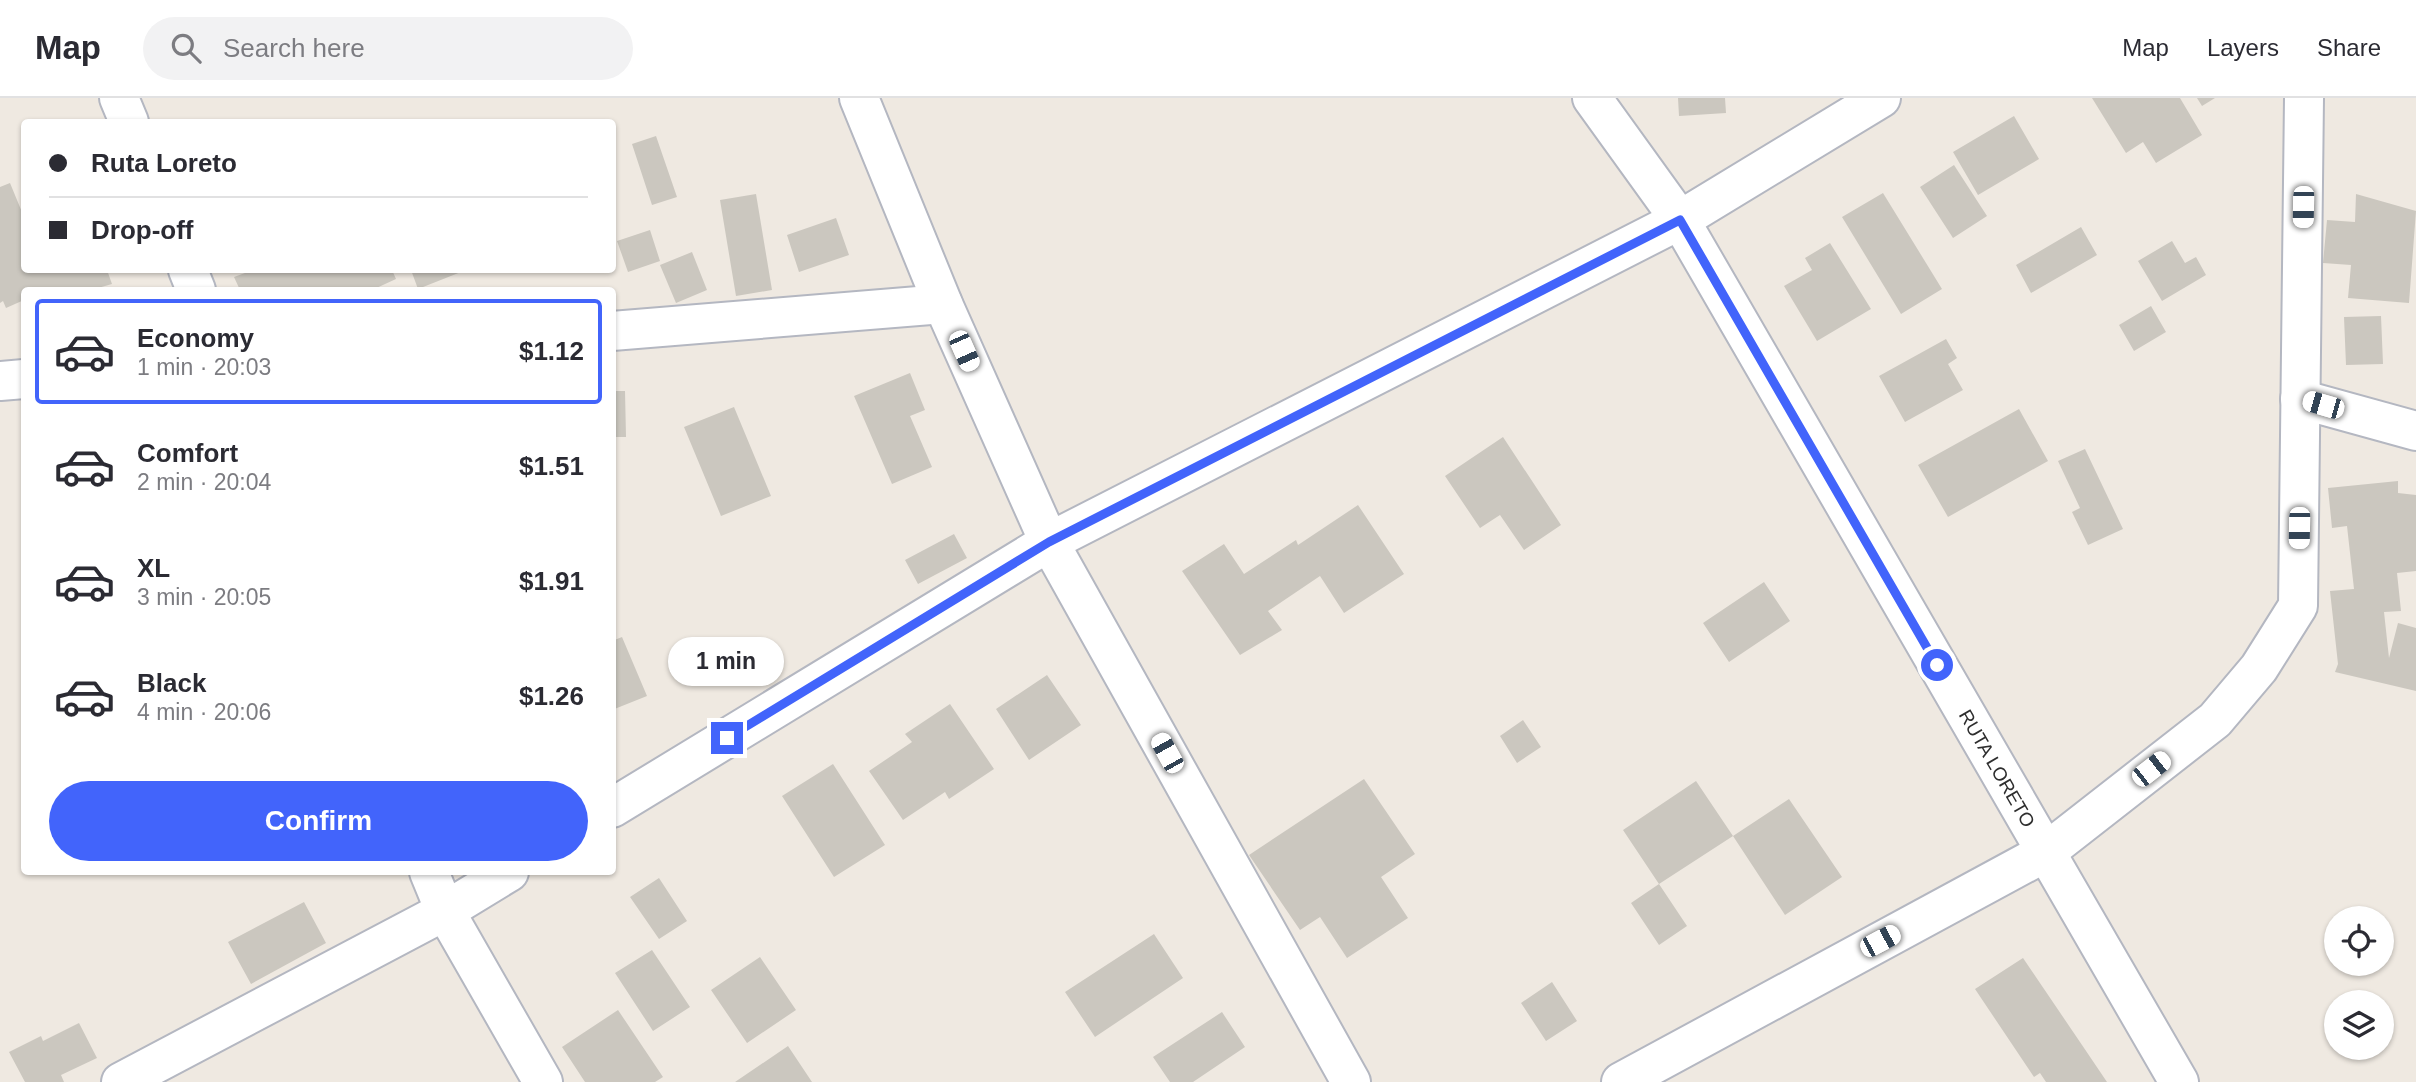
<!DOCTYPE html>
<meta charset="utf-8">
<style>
body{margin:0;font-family:Arial,sans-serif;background:#f2f2f3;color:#2b2b33;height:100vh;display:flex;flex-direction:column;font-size:26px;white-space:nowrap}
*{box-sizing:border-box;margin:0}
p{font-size:23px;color:#7c7c81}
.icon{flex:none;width:38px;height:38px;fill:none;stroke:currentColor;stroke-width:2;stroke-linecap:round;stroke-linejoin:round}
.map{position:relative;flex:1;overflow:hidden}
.panel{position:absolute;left:21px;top:189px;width:595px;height:588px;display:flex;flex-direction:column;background:#fff;border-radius:7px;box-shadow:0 2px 5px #0004}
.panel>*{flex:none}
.banner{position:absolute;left:21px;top:21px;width:595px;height:154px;border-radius:7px;box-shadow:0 2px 5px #0004;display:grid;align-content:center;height:154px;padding:0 28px;background:#fff}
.controls{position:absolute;left:2324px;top:808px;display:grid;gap:14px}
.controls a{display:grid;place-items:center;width:70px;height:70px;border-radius:50%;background:#fff;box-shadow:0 2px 5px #0004;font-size:35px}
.end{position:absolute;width:32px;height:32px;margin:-16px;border:9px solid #4264fb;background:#fff;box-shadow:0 0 0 4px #fff}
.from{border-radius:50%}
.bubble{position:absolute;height:49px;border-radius:24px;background:#fff;box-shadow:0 2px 5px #0004;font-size:23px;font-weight:600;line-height:49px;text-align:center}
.car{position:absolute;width:21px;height:42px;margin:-21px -10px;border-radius:9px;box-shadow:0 0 5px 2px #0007;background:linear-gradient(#fff 24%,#345 0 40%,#fff 0 76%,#345 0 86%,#fff 0)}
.banner b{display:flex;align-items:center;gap:24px;height:66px;font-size:26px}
.banner b+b{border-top:2px solid #e1e1e2}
.banner i{width:18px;height:18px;background:#2b2b33}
ul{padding:12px 0 0;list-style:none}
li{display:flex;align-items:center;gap:21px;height:105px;margin:0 14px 10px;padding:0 14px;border:4px solid transparent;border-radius:7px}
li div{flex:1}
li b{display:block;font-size:26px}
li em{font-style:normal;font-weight:600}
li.active{border-color:#4264fb}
li>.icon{width:63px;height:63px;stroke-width:1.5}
.cta{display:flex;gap:14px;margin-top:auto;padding:14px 28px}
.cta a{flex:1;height:80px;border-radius:42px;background:#4264fb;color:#fff;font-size:28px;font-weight:600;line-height:80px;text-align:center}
header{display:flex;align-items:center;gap:42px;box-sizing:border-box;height:98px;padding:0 35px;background:#fff;border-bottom:2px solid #e1e1e2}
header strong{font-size:33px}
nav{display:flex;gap:38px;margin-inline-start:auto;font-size:24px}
.search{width:490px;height:63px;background:#f2f2f3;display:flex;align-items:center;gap:18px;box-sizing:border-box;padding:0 24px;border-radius:38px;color:#7c7c81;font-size:26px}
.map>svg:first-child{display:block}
</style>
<header>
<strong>Map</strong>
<div class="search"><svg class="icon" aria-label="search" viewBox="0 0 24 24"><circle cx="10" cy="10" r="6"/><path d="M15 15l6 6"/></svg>Search here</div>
<nav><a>Map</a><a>Layers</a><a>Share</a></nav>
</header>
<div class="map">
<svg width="2416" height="984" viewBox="0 0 2416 984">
<rect width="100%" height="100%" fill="#efe9e1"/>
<path fill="#cbc7bf" d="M1678 0H1725L1726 15 1679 18Z
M2092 0H2180L2202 37 2156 65 2143 44 2126 55Z
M2197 0H2215L2202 8Z
M2014 18 2039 61 1978 97 1953 54Z
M656 38 677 99 652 107 632 46Z
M1954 67 1987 118 1953 140 1920 89Z
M10 85 24 119V172H107L112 186 91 192H56L55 190 48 192H24V202L6 210 3 203 0 205V89Z
M1883 95 1942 191 1901 216 1842 119Z
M756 96 772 192 736 198 720 102Z
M2356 96 2416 113 2409 205 2348 200 2351 167 2323 165 2327 122 2355 124Z
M836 120 849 157 799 174 787 137Z
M2081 129 2097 157 2031 195 2016 167Z
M650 132 660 163 628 174 617 143Z
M2172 143 2185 165 2196 159 2206 177 2162 203 2138 163Z
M1830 145 1871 211 1817 243 1784 188 1812 172 1805 160Z
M692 154 707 192 676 205 660 167Z
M253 172H392L396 181 372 192H240L234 179Z
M411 172H466L418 191Z
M2151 208 2166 234 2134 253 2119 227Z
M2381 218 2383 266 2346 267 2344 219Z
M1946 241 1957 260 1948 266 1963 292 1905 324 1879 278Z
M910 275 925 312 910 318 932 369 892 386 854 298Z
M612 293H625L626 339H612Z
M734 309 771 398 721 418 684 329Z
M2019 311 2048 363 1948 419 1918 367Z
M1503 339 1561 427 1524 452 1500 417 1480 430 1445 378Z
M2085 351 2123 431 2088 447 2072 414 2080 410 2058 363Z
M2398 383V395L2416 397V473L2397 475 2401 513 2384 514 2389 560 2398 525 2416 530V593L2335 574 2338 566 2330 493 2354 491 2347 428 2332 430 2328 390Z
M1358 407 1404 476 1344 515 1320 478 1268 513 1282 532 1240 557 1182 473 1224 446 1244 476 1296 442 1298 447Z
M954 436 967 460 918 486 905 462Z
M1764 484 1790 523 1729 564 1703 525Z
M622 539 647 598 612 612V543Z
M1047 577 1081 627 1029 662 996 611Z
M950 606 994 671 949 701 945 694 903 722 869 673 912 644 905 636Z
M1523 622 1541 649 1517 665 1500 638Z
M833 666 885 747 834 779 782 698Z
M1364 681 1415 756 1381 779 1408 820 1347 860 1320 819 1300 832 1249 757Z
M1696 683 1733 738 1659 786 1623 732Z
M1789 701 1842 779 1785 817 1733 738Z
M659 780 687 823 659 841 630 799Z
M1659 786 1687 828 1659 847 1631 805Z
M304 804 326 845 251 886 228 844Z
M1154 836 1183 880 1095 939 1065 894Z
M652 852 690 909 653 933 615 875Z
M760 859 796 912 747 945 711 892Z
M2023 860 2082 947 2107 984H2046L2040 975 2034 979 1975 891Z
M1552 884 1577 923 1546 943 1521 905Z
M618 912 663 979 655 984H585L562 949Z
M1222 914 1245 949 1193 984H1170L1153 959Z
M79 925 97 960 61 977 64 984H25L9 954 41 938 43 943Z
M788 948 812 984H735Z"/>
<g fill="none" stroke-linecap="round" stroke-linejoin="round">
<g stroke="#b4b7c1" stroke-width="42">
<g id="street">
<path d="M119 0 129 24"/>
<path d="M859 0 943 206 1049 444 1351 984"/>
<path id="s1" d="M1592 0 1680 122 2179 984"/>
<path d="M188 172 196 192"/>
<path d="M612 233 943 206"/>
<path d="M0 283 24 281"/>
<path d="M2300 301 2416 333"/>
<path d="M612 710 1049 444 1680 122 1881 0"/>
<path d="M429 774 445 813 543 984"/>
<path d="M121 984 445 813 509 774"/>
<path d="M1621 984 2046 754 2215 622 2259 570 2298 508 2304 0"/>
</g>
</g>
<use href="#street" stroke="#fff" stroke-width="38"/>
</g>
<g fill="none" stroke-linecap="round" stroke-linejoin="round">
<path stroke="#4264fb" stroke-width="9" d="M727 640 1049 444 1680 122 1937 567"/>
</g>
<g text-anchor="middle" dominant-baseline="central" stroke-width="5" stroke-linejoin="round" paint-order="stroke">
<g font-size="19" fill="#2e2e2e" stroke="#fff">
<text stroke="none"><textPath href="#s1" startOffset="784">RUTA LORETO</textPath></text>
</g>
</g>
</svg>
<div class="controls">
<a><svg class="icon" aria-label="locate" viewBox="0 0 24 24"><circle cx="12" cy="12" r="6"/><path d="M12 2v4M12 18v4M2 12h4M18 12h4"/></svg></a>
<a><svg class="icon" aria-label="layers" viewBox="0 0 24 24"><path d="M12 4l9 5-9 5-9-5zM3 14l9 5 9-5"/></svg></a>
</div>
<i class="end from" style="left:1937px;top:567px"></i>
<i class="end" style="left:727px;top:640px"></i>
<div class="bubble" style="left:668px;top:539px;width:116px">1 min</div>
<i class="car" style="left:2303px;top:109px;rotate:181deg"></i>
<i class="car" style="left:964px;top:253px;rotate:156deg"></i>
<i class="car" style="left:2323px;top:307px;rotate:286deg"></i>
<i class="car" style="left:2299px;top:430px;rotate:181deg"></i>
<i class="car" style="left:1167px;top:655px;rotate:331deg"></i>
<i class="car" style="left:2151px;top:671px;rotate:52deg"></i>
<i class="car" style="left:1880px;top:843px;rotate:62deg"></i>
<div class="banner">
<b><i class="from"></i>Ruta Loreto</b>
<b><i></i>Drop-off</b>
</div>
<section class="panel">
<ul>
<li class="active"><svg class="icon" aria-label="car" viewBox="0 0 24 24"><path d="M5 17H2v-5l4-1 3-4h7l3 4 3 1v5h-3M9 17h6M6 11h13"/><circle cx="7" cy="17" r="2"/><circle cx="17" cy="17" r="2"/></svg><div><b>Economy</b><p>1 min · 20:03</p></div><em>$1.12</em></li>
<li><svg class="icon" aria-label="car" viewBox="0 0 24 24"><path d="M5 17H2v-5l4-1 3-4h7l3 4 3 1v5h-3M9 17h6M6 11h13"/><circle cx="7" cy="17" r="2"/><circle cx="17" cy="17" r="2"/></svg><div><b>Comfort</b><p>2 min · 20:04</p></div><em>$1.51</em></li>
<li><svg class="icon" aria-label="car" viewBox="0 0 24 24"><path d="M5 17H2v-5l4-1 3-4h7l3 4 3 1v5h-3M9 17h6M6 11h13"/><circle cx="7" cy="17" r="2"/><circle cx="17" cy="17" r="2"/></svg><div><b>XL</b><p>3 min · 20:05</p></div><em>$1.91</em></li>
<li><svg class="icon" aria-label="car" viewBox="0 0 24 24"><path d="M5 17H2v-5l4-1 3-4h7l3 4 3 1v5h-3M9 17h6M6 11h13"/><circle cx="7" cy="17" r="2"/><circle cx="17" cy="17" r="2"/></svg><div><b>Black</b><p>4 min · 20:06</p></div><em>$1.26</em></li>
</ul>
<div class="cta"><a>Confirm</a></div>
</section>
</div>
